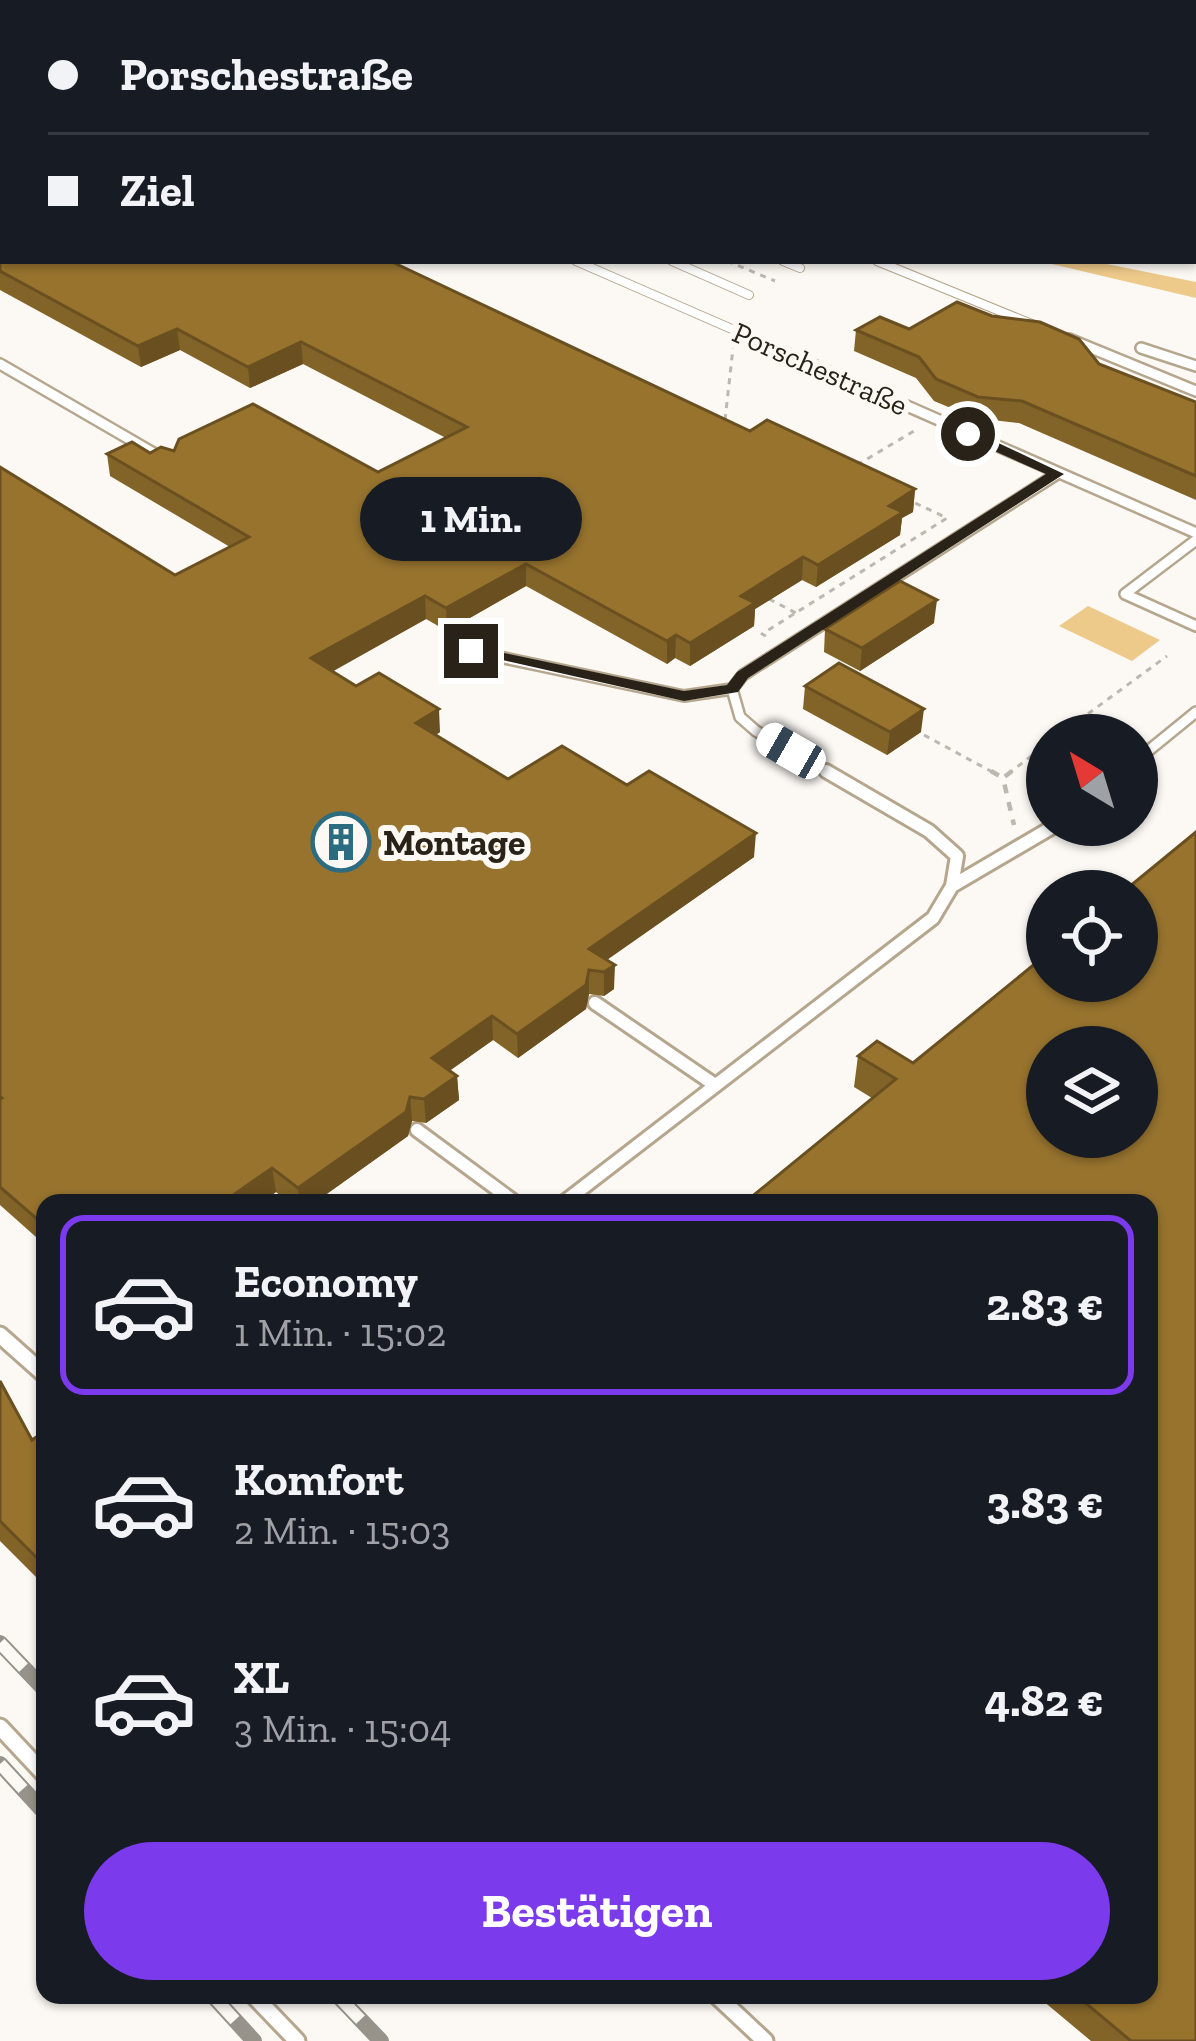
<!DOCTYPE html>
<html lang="de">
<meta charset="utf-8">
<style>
body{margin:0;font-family:"Zilla Slab",serif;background:#20242c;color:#f1f3f6;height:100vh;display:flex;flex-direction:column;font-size:45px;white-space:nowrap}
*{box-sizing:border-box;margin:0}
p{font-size:39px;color:#9ea1a6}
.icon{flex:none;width:66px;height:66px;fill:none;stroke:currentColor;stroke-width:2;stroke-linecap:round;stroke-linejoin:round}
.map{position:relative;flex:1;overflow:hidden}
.panel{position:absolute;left:36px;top:1194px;width:1122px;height:810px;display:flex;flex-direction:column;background:#171b24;border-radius:24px;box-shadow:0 3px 9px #0004}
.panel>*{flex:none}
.top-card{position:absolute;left:0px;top:0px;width:1197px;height:264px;box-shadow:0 3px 9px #0004;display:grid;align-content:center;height:264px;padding:0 48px;background:#171b24}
.needle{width:78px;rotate:322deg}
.buttons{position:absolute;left:1026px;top:714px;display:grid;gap:24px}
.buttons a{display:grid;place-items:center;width:132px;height:132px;border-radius:50%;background:#171b24;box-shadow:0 3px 9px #0004;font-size:60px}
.end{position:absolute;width:54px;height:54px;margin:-27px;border:15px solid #282218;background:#fff;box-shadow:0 0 0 6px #fff}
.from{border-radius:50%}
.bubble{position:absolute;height:84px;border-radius:42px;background:#171b24;box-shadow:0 3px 9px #0004;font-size:39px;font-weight:800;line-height:84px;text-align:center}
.car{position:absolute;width:36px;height:72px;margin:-36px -18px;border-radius:15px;box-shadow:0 0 9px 3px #0007;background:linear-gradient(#fff 24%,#345 0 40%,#fff 0 76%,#345 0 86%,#fff 0)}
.top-card b{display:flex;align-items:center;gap:42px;height:114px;font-size:45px}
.top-card b+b{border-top:3px solid #363941}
.top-card i{width:30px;height:30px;background:#f1f3f6}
ul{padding:21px 0 0;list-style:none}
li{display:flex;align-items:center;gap:36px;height:180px;margin:0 24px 18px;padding:0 24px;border:6px solid transparent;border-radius:24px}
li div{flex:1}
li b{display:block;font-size:45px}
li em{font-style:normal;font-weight:800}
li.on{border-color:#7c3aed}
li>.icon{width:108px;height:108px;stroke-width:1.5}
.action{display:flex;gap:24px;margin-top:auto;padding:24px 48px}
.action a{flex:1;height:138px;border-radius:72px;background:#7c3aed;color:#fff;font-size:48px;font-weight:800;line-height:138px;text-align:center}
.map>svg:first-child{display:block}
</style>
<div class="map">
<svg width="1196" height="2041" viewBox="0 0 1196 2041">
<rect width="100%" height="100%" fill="#fcf9f4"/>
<path fill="#edc98a" d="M1039 261H1092L1196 282V298Z
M1088 606 1160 640 1132 661 1059 626Z"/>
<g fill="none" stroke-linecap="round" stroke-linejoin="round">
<g stroke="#b5a68d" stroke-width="10">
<path id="lane-far3" d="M278 0 287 3
M238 3 247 0
M342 3 350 0
M576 261 757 340
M672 261 749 295
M783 261 800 268
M877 261 1034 325"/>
</g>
<g stroke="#b5a68d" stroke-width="14">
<path id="lane-far2" d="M750 337 1196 533
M1069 339 1196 391
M1141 348 1196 366
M0 364 162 458
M1196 540 1125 594 1196 626
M471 651 684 696 732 689
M1137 760 1196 712
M831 774 756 731 740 717 732 689 743 675 1057 474"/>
</g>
<g stroke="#b5a68d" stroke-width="18">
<path id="lane-far1" d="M952 886 1056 825
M595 1003 715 1085
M417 1130 516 1203
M563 1203 933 918 952 886 957 856 929 831 826 771"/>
</g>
<g stroke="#b5a68d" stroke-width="21">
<path id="lane" d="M0 1335 45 1375
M0 1727 45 1775
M253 1995 297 2041
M716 1995 765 2041"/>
</g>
<g stroke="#b5a68d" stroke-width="6">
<path id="street" d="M61 0H79L82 3H64Z
M0 1 6 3 3 11 0 10Z"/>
</g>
<path stroke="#bcb8b1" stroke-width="3" stroke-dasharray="6 6" stroke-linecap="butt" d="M727 261 775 281
M725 420 733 348
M857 465 914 431
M769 599 796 613
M766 636 762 634 947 518 911 501
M924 735 996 774
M1059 735 1167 656
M1008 774 1047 744"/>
<path stroke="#bcb8b1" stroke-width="4.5" stroke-dasharray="9 9" stroke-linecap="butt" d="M991 771 1003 778
M1012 771 1003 778 1014 825"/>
<use href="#lane-far3" stroke="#fff" stroke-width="8"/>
<use href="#lane-far2" stroke="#fff" stroke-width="9"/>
<use href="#lane-far1" stroke="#fff" stroke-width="12"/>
<use href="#lane" stroke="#fff" stroke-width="15"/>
<use href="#street" fill="#fff" fill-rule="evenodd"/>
<g stroke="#97938b" stroke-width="16">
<path id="rail" d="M0 1643 45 1690
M0 1764 45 1813
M212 1995 254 2041
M337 1995 381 2041"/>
</g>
<use href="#rail" stroke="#fcf9f4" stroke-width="12" stroke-dasharray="34" stroke-linecap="butt"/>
</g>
<path fill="#826328" d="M3 178V208L0 206V179Z
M0 224 750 431 915 489 913 512 902 518 900 535 816 587 802 580 755 609 754 626 690 666 675 658 667 664 526 586 447 631 426 619 332 671 440 732 436 735 508 779 627 785 754 857 607 960 614 989 604 996 589 994 586 1009 518 1058 493 1040 450 1070 457 1076 459 1100 426 1123 412 1121 408 1136 314 1203H289L276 1192 260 1203H45V1245L0 1205V467L175 575 230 547 110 476 107 454 174 451 378 472 446 438 303 364 250 388 180 350 141 367 0 290Z
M909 329 1099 364 1196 402V500L1019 423 975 418 934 401 916 378 854 351 856 330Z
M934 623 860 671 824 652 825 629Z
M805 686 921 732 887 755 803 709Z
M858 1056 913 1063 1196 2041H1091L1036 1995H1149L872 1098 854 1087Z
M0 1381 32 1440 45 1431V1586L0 1541Z"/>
<path fill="#6a5020" d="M177 329 180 350 141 367 138 346Z
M301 342 303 364 250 388 248 367Z
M915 489 913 512 902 518 900 535 816 587 818 565 889 506Z
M803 557 802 580 755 609 754 626 690 666V643L741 596Z
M526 564V586L447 631 446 608Z
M425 596 426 619 314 682 311 658Z
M937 600 934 623 860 671 862 648Z
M676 635 675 658 667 664V641Z
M439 709 440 732 417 746 416 723Z
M924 709 921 732 887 755 890 732Z
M756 833 754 857 589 972V994L586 1009 518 1058 517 1034 589 949Z
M615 965 614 989 604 996V972Z
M492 1016 493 1040 434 1082 432 1058Z
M457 1076 459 1100 426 1123 424 1099Z
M410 1097 412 1121 408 1136 314 1203H300L298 1188Z
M272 1168 276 1192 260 1203H222Z"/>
<path fill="#97732e" stroke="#6a5020" stroke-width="3" fill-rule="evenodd" d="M3 222V261H390L750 431 767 420 915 489 889 506 903 512 818 565 803 557 741 596 755 603 690 643 676 635 667 641 526 564 446 608 425 596 311 658 356 686 379 673 439 709 416 723 508 779 562 746 627 785 649 771 756 833 589 949 615 965 604 972 589 970 586 985 517 1034 492 1016 432 1058 457 1076 424 1099 410 1097 406 1112 298 1188 272 1168 222 1203H45V1226L0 1187V1099L2 1098 0 1096V467L175 575 249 537 107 454 132 442 150 453 161 447 174 451 179 439 253 404 378 472 467 427 301 342 248 367 177 329 138 346 0 271V224Z
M957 302 992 316 1040 322 1079 339 1099 364 1196 402V476L1022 401 978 397 936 379 919 357 856 330 880 317 909 329Z
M900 581 937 600 862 648 825 629Z
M839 663 924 709 890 732 805 686Z
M1196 832V2041H1131L1076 1995H1149V1203H744L896 1079 858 1056 877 1041 913 1063 1047 954V981H1137V891H1124ZM1047 1047H1137V1137H1047Z
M0 1381 32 1440 45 1431V1566L0 1521Z"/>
<path fill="#282218" d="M963 431H973L1064 474 748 678 738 692 684 701 463 651 471 646 684 691 727 685 737 672 1046 474 963 437Z"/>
<defs>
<g id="building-ring" transform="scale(3)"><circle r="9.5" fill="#fcf9f4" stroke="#2c6b80" stroke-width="1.5"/><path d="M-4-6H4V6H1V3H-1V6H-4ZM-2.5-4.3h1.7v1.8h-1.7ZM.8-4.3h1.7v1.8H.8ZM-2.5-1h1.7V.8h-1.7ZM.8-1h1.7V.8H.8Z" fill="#2c6b80"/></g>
</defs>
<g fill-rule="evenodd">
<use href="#building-ring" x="341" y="842"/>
</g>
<g text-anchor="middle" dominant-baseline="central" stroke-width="12" stroke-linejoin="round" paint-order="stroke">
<g font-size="30" fill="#282218" stroke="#fcf9f4">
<text transform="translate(820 369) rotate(24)">Porschestraße</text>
</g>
<g font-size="36" font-weight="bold" fill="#282218" stroke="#fcf9f4" text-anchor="start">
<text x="383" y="842">Montage</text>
</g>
</g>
</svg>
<div class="buttons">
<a><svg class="needle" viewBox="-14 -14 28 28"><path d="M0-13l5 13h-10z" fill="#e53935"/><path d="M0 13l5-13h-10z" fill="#9ea1a6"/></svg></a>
<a><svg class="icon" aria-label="locate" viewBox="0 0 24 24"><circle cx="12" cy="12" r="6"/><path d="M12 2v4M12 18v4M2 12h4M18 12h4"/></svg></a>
<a><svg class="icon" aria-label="layers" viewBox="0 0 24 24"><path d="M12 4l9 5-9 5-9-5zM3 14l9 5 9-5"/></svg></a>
</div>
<i class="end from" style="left:968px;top:434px"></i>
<i class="end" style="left:471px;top:651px"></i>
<div class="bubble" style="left:360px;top:477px;width:222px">1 Min.</div>
<i class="car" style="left:791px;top:751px;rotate:300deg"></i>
<div class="top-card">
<b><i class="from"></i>Porschestraße</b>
<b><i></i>Ziel</b>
</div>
<section class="panel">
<ul>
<li class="on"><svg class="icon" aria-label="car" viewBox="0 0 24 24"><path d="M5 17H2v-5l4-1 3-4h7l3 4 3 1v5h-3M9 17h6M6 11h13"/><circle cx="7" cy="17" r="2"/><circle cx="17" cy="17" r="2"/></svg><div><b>Economy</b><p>1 Min. · 15:02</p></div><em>2.83 €</em></li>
<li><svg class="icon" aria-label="car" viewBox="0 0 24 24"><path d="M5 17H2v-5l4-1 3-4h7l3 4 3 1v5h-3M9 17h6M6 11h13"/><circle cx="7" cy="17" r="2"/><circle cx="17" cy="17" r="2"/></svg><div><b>Komfort</b><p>2 Min. · 15:03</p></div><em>3.83 €</em></li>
<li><svg class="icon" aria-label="car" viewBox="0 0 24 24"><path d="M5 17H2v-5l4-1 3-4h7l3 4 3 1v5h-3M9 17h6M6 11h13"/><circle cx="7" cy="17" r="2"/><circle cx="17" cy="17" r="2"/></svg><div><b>XL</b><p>3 Min. · 15:04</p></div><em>4.82 €</em></li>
</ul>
<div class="action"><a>Bestätigen</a></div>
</section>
</div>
